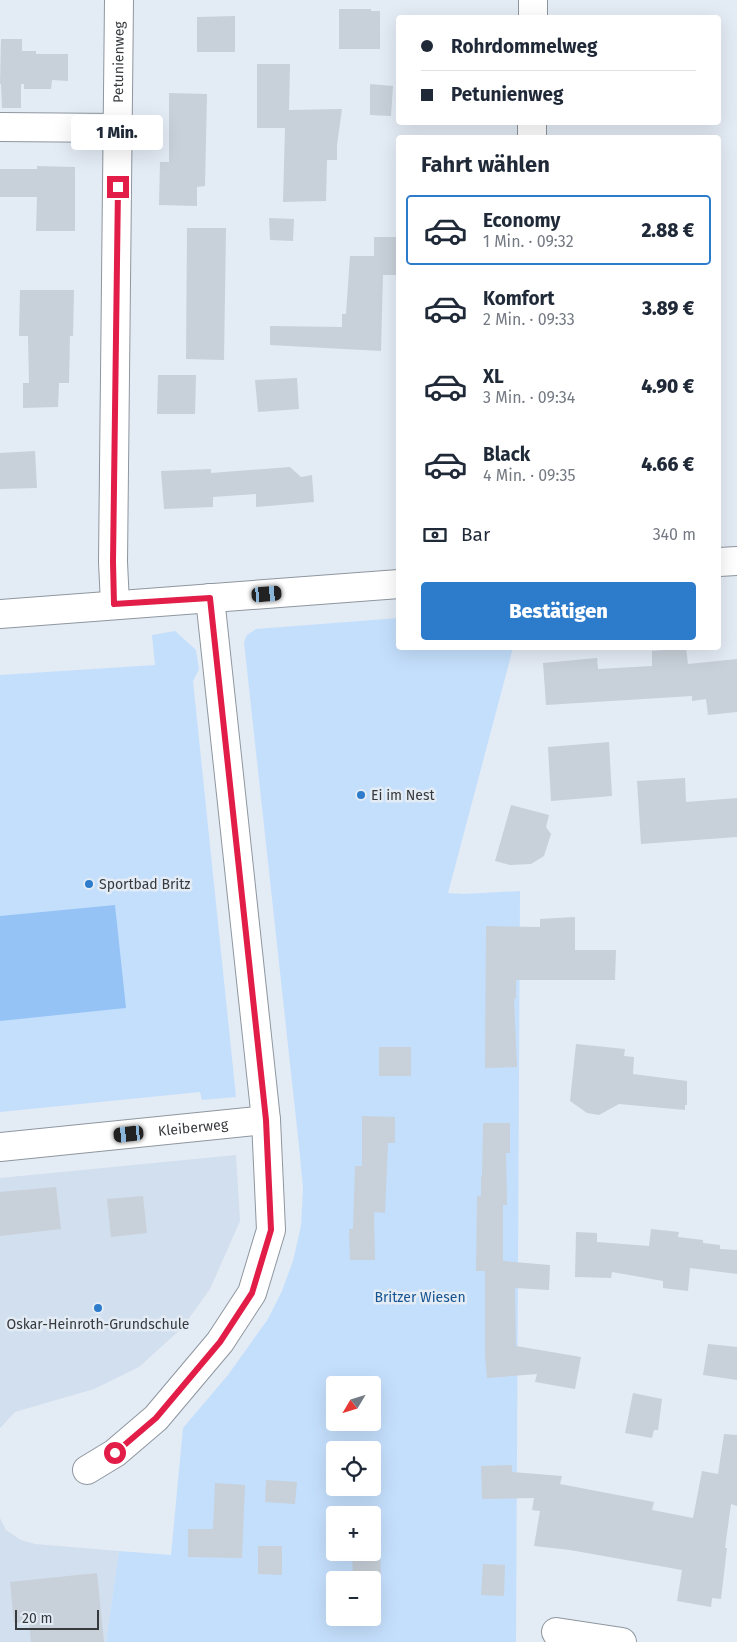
<!DOCTYPE html>
<html lang="de">
<meta charset="utf-8">
<style>
body{margin:0;font-family:"Fira Sans",sans-serif;background:#f6f6f7;color:#1f2937;height:100vh;display:flex;flex-direction:column;font-size:19px;white-space:nowrap}
*{box-sizing:border-box;margin:0}
p{font-size:16px;color:#747a83}
.icon{flex:none;width:28px;height:28px;fill:none;stroke:currentColor;stroke-width:2;stroke-linecap:round;stroke-linejoin:round}
.map{position:relative;flex:1;overflow:hidden}
.details{position:absolute;left:396px;top:135px;width:325px;height:515px;display:flex;flex-direction:column;background:#fff;border-radius:5px;box-shadow:0 5px 20px #0002}
.details>*{flex:none}
.hud{position:absolute;left:396px;top:15px;width:325px;height:110px;border-radius:5px;box-shadow:0 5px 20px #0002;display:grid;align-content:center;height:110px;padding:0 25px;background:#fff}
.needle{width:32px;rotate:232deg}
.buttons{position:absolute;left:326px;top:1376px;display:grid;gap:10px}
.buttons a{display:grid;place-items:center;width:55px;height:55px;border-radius:5px;background:#fff;box-shadow:0 5px 20px #0002;font-size:25px}
.scale{position:absolute;left:15px;bottom:12px;width:84px;box-sizing:border-box;padding-left:5px;border:2px solid #373a3d;border-top:0;font-size:14px;line-height:18px;white-space:nowrap;color:#373a3d;-webkit-text-stroke:4px #e3ebf5;paint-order:stroke}
.end{position:absolute;width:22px;height:22px;margin:-11px;border:6px solid #e11d48;background:#fff;box-shadow:0 0 0 2px #fff}
.from{border-radius:50%}
.bubble{position:absolute;height:35px;border-radius:5px;background:#fff;box-shadow:0 5px 20px #0002;font-size:16px;font-weight:800;line-height:35px;text-align:center}
.car{position:absolute;width:15px;height:30px;margin:-15px -8px;border-radius:6px;box-shadow:0 0 4px 1px #0007;background:linear-gradient(#222 24%,#8ab4d8 0 40%,#222 0 76%,#8ab4d8 0 86%,#222 0)}
.hud b{display:flex;align-items:center;gap:18px;height:48px;font-size:19px}
.hud b+b{border-top:1px solid #e0e1e3}
.hud i{width:12px;height:12px;background:#1f2937}
ul{padding:0;list-style:none}
li{display:flex;align-items:center;gap:15px;height:70px;margin:0 10px 8px;padding:0 15px;border:2px solid transparent;border-radius:5px}
li div{flex:1}
li b{display:block;font-size:19px}
li em{font-style:normal;font-weight:800}
li.active{border-color:#2d7ccc}
li>.icon{width:45px;height:45px;stroke-width:1.5}
h2{padding:0 25px;font-size:22px;line-height:60px}
.pay{display:flex;align-items:center;gap:12px;height:55px;padding:0 25px;font-size:19px}
.pay p{margin-inline-start:auto}
.action{display:flex;gap:10px;margin-top:auto;padding:10px 25px}
.action a{flex:1;height:58px;border-radius:5px;background:#2d7ccc;color:#fff;font-size:20px;font-weight:800;line-height:58px;text-align:center}
.map>svg:first-child{display:block}
</style>
<div class="map">
<svg width="737" height="1642" viewBox="0 0 737 1642">
<rect width="100%" height="100%" fill="#e3ebf5"/>
<path fill="#d2dfef" d="M236 1155 240 1221 210 1289 182 1328 139 1367 94 1389 15 1412 0 1428V1178Z
M0 1518 6 1530 21 1540 35 1544 119 1551 106 1642H0Z"/>
<path fill="#c4dffc" fill-rule="evenodd" d="M399 618V648H513L448 893 463 894 520 891 516 1642H106L119 1551 171 1555 183 1428 228 1375 268 1319 282 1291 293 1261 301 1226 303 1188 299 1146 244 642 247 635 256 629ZM335 1385H372V1422H335ZM335 1450H372V1488H335ZM335 1515H372V1552H335ZM335 1580H372V1618H335Z
M175 631 196 650 199 669 193 681 236 1097 202 1100 200 1092 0 1112V675L155 665 152 635Z"/>
<path fill="#96c3f6" d="M115 905 126 1008 0 1021V916Z"/>
<path fill="#c8d0d9" d="M339 9H371V11H380V49H339Z
M235 16V52H197V17Z
M1 39H22V51H36V54H68V81L52 80 51 89H24V84H21V108H2L1 84H0Z
M257 64H290L289 110 342 109 337 145V160H327L326 201 283 202 285 128H257Z
M370 84 393 86 391 116 370 115Z
M169 93 207 94 205 186 197 187V206L159 205 160 162H169Z
M37 166 75 167V231H36L37 197H0V169H37Z
M269 218 294 219 293 241 270 240Z
M187 228H226L224 360 186 359Z
M374 237H399V275H383L381 351 270 345V326L342 327V314H346L350 256H374Z
M20 290H74L73 336H70L69 383H59L58 407 23 408V383H29L28 336H19Z
M158 375H196L195 414H157Z
M297 378 299 409 258 412 255 380Z
M35 451 37 488 0 489V453Z
M290 467 301 477 312 475 314 502 256 507V494L213 497V507L164 509 161 471 211 469V473Z
M686 648 688 664 737 659V712L708 715 706 699 692 701V696L546 705 543 663 597 658 598 669 652 666V651Z
M609 742 612 796 551 801 548 747Z
M685 778 686 802 737 798V837L641 844 637 781Z
M511 805 549 815 546 827 551 834 544 856 531 864 510 865 495 861Z
M575 917V950H616L615 980H516V999H514L517 1067 485 1068 486 926 540 927V919Z
M576 1044 625 1049 624 1056 634 1057 633 1074 687 1081V1105H685V1110L619 1104 599 1115 587 1113 570 1101Z
M379 1047H411V1076H379Z
M362 1116 395 1117V1143H388L385 1213 374 1212 375 1260H350L349 1229H353L355 1166H362Z
M483 1123H510V1153H506L507 1205H503V1261L550 1265 549 1290 515 1288 516 1346 581 1357 575 1389 535 1382 537 1374 487 1378 485 1355V1271H476L477 1196H481V1176H482Z
M56 1187 61 1229 0 1236V1192Z
M143 1196 147 1233 111 1237 107 1199Z
M651 1229 679 1232 678 1237 703 1240V1243L720 1245V1249L737 1250V1274L690 1268 688 1291 663 1288V1281L612 1272 611 1278 575 1277 576 1232 597 1233V1242L649 1246Z
M708 1344 737 1347V1380L703 1375Z
M633 1393 662 1399 658 1430H654L652 1438 625 1433Z
M724 1434 737 1435V1506L731 1504 725 1548H727L721 1599 712 1598 711 1607 677 1601 682 1570 570 1550 534 1546 540 1511 532 1510 534 1498 482 1499 481 1466 512 1465V1472L562 1476 560 1484 654 1502 652 1510 693 1518 702 1471 718 1474Z
M266 1480 297 1482 295 1504 265 1502Z
M215 1483 245 1485 242 1558 188 1557V1529H213Z
M258 1546H282V1575L258 1574Z
M352 1552H380L381 1576 353 1578Z
M483 1564 505 1565 504 1596 481 1595Z
M97 1573 104 1642H31L29 1622 14 1623 10 1582Z"/>
<g fill="none" stroke-linecap="round" stroke-linejoin="round">
<g stroke="#8e969f" stroke-width="30">
<g id="minor">
<path d="M533 18V0"/>
<path d="M0 127 118 128"/>
<path d="M532 138V122"/>
<path d="M719 562 737 561"/>
<path id="s1" d="M115 604 113 562 119 0"/>
<path d="M0 614 399 584"/>
<path id="s2" d="M0 1147 266 1120"/>
<path d="M87 1470 115 1453 156 1418 220 1342 252 1293 271 1230 266 1120 210 598"/>
<path d="M556 1632 622 1642"/>
</g>
</g>
<use href="#minor" stroke="#fff" stroke-width="28"/>
</g>
<g fill="none" stroke-linecap="round" stroke-linejoin="round">
<path stroke="#e11d48" stroke-width="6" d="M115 1453 156 1418 220 1342 252 1293 271 1230 266 1120 210 598 114 604 113 562 118 187"/>
</g>
<g fill="#2d7ccc" stroke="#e3ebf5" stroke-width="2">
<circle cx="361" cy="795" r="5"/>
<circle cx="89" cy="884" r="5"/>
<circle cx="98" cy="1308" r="5"/>
</g>
<g text-anchor="middle" dominant-baseline="central" stroke-width="5" stroke-linejoin="round" paint-order="stroke">
<g font-size="14" fill="#373a3d" stroke="#e3ebf5">
<text stroke="none"><textPath href="#s1" startOffset="542">Petunienweg</textPath></text>
<text stroke="none"><textPath href="#s2" startOffset="194">Kleiberweg</textPath></text>
</g>
<g font-size="14" fill="#373a3d" stroke="#e3ebf5" text-anchor="start">
<text x="371" y="795">Ei im Nest</text>
<text x="99" y="884">Sportbad Britz</text>
<text x="98" y="1324" text-anchor="middle">Oskar-Heinroth-Grundschule</text>
</g>
<g font-size="14" fill="#155491" stroke="#e3ebf5">
<text x="420" y="1297">Britzer Wiesen</text>
</g>
</g>
</svg>
<div class="buttons">
<a><svg class="needle" viewBox="-14 -14 28 28"><path d="M0-13l5 13h-10z" fill="#e53935"/><path d="M0 13l5-13h-10z" fill="#747a83"/></svg></a>
<a><svg class="icon" aria-label="locate" viewBox="0 0 24 24"><circle cx="12" cy="12" r="6"/><path d="M12 2v4M12 18v4M2 12h4M18 12h4"/></svg></a>
<a>+</a>
<a>−</a>
</div>
<div class="scale">20 m</div>
<i class="end from" style="left:115px;top:1453px"></i>
<i class="end" style="left:118px;top:187px"></i>
<div class="bubble" style="left:71px;top:115px;width:92px">1 Min.</div>
<i class="car" style="left:267px;top:594px;rotate:85deg"></i>
<i class="car" style="left:129px;top:1134px;rotate:264deg"></i>
<div class="hud">
<b><i class="from"></i>Rohrdommelweg</b>
<b><i></i>Petunienweg</b>
</div>
<section class="details">
<h2>Fahrt wählen</h2>
<ul>
<li class="active"><svg class="icon" aria-label="car" viewBox="0 0 24 24"><path d="M5 17H2v-5l4-1 3-4h7l3 4 3 1v5h-3M9 17h6M6 11h13"/><circle cx="7" cy="17" r="2"/><circle cx="17" cy="17" r="2"/></svg><div><b>Economy</b><p>1 Min. · 09:32</p></div><em>2.88 €</em></li>
<li><svg class="icon" aria-label="car" viewBox="0 0 24 24"><path d="M5 17H2v-5l4-1 3-4h7l3 4 3 1v5h-3M9 17h6M6 11h13"/><circle cx="7" cy="17" r="2"/><circle cx="17" cy="17" r="2"/></svg><div><b>Komfort</b><p>2 Min. · 09:33</p></div><em>3.89 €</em></li>
<li><svg class="icon" aria-label="car" viewBox="0 0 24 24"><path d="M5 17H2v-5l4-1 3-4h7l3 4 3 1v5h-3M9 17h6M6 11h13"/><circle cx="7" cy="17" r="2"/><circle cx="17" cy="17" r="2"/></svg><div><b>XL</b><p>3 Min. · 09:34</p></div><em>4.90 €</em></li>
<li><svg class="icon" aria-label="car" viewBox="0 0 24 24"><path d="M5 17H2v-5l4-1 3-4h7l3 4 3 1v5h-3M9 17h6M6 11h13"/><circle cx="7" cy="17" r="2"/><circle cx="17" cy="17" r="2"/></svg><div><b>Black</b><p>4 Min. · 09:35</p></div><em>4.66 €</em></li>
</ul>
<div class="pay"><svg class="icon" aria-label="cash" viewBox="0 0 24 24"><path d="M3 7h18v10H3z"/><circle cx="12" cy="12" r="2"/></svg>Bar<p>340 m</p></div>
<div class="action"><a>Bestätigen</a></div>
</section>
</div>
